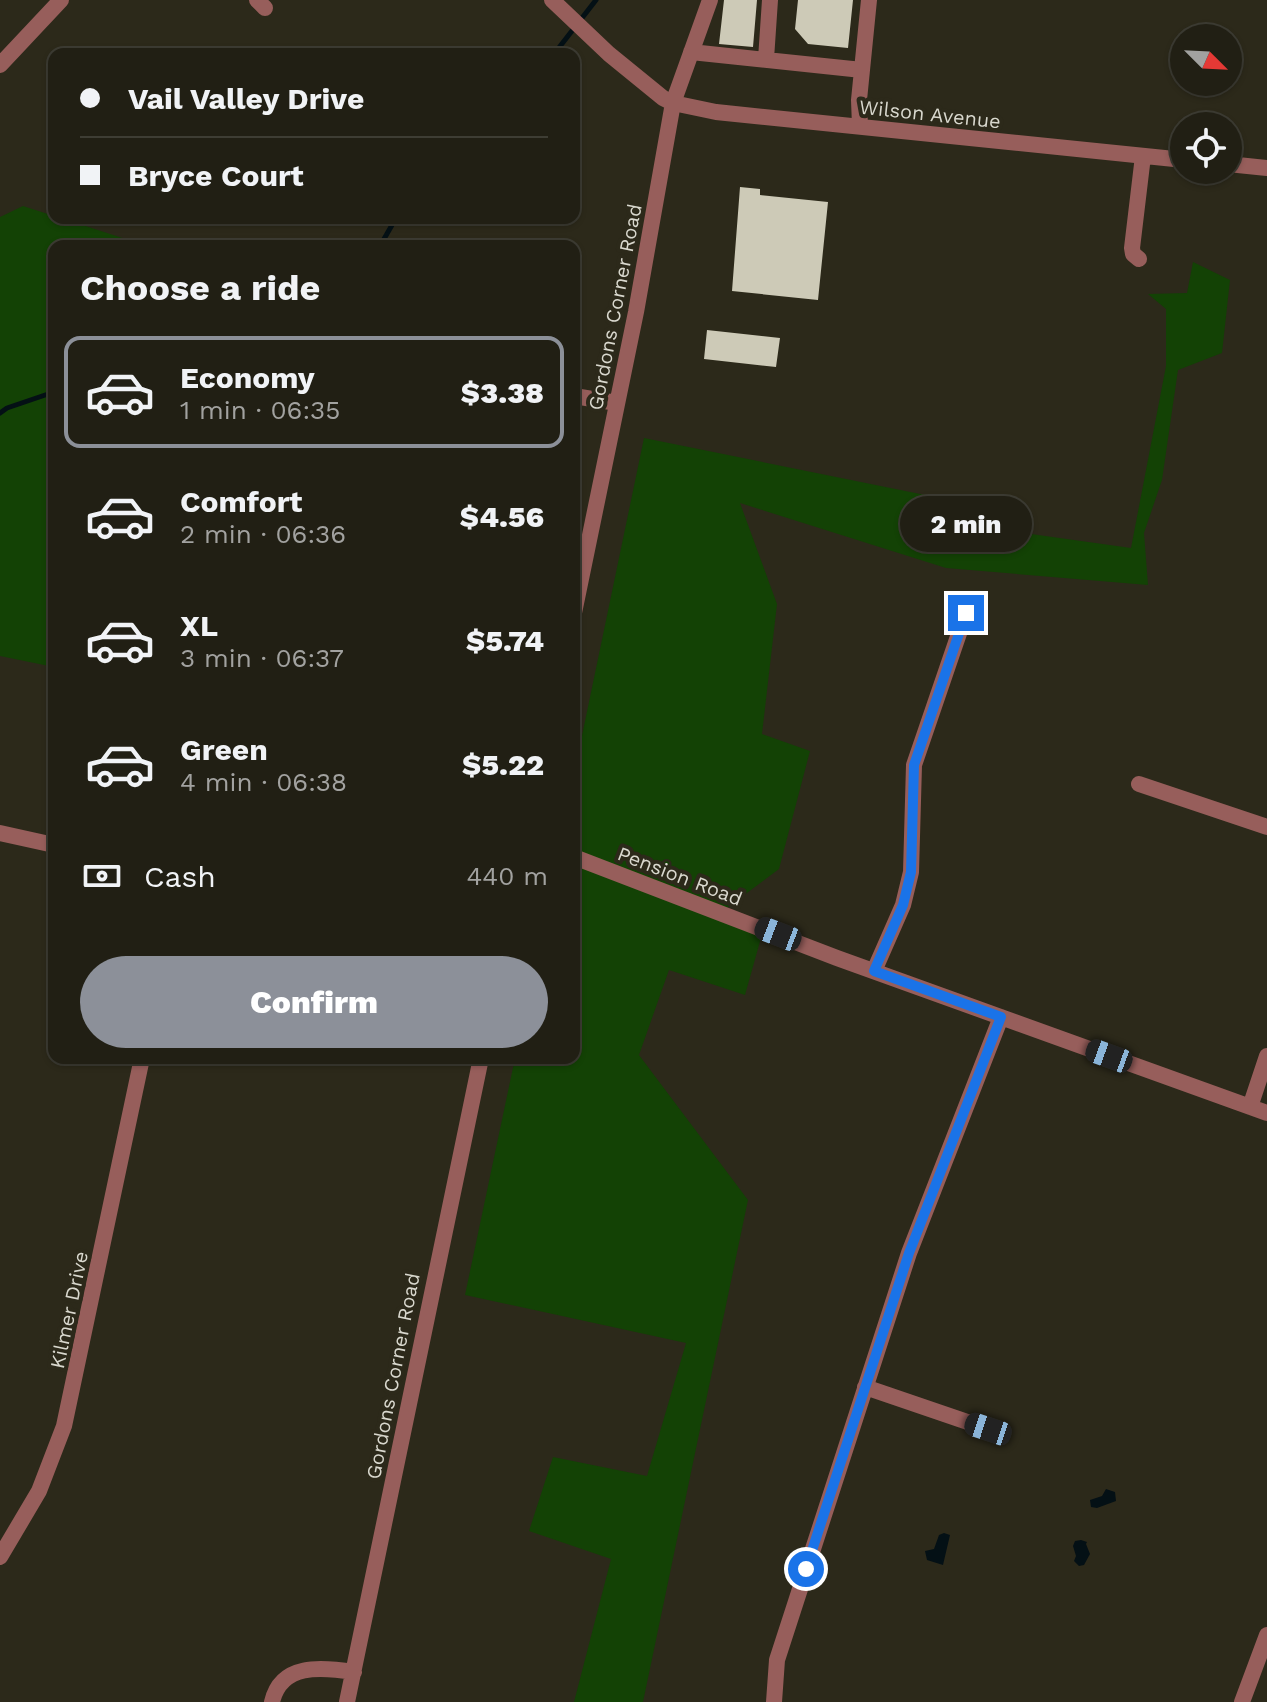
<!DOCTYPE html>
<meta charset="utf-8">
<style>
body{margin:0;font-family:"Work Sans",sans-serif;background:#29271d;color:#f1f3f6;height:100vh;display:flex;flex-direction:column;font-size:30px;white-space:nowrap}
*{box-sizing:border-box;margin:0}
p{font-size:26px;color:#a2a2a0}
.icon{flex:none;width:44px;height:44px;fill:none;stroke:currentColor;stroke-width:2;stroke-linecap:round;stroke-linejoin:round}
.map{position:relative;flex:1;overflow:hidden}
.sheet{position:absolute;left:48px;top:240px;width:532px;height:824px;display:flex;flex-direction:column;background:#211f14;border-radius:16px;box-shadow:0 2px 6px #0004,0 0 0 2px #3e3d34}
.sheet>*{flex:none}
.top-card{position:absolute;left:48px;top:48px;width:532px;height:176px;border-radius:16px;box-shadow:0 2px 6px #0004,0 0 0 2px #3e3d34;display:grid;align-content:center;height:176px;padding:0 32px;background:#211f14}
.needle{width:52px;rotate:114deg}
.fabs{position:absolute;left:1170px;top:24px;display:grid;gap:16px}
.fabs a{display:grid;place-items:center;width:72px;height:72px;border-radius:50%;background:#211f14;box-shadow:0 2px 6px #0004,0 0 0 2px #3e3d34;font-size:40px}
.end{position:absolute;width:36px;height:36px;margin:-18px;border:10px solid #1a73e8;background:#fff;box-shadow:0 0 0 4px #fff}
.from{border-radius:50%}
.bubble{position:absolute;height:56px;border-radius:28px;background:#211f14;box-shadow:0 2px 6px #0004,0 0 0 2px #3e3d34;font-size:26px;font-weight:800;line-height:56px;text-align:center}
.car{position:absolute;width:24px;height:48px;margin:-24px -12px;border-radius:10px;box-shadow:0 0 6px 2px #0007;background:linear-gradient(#222 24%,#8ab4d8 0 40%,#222 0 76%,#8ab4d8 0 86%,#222 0)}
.top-card b{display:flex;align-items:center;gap:28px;height:76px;font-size:30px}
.top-card b+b{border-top:2px solid #3e3d34}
.top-card i{width:20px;height:20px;background:#f1f3f6}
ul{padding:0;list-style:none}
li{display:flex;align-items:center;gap:24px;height:112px;margin:0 16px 12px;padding:0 16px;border:4px solid transparent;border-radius:16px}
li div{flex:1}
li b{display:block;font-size:30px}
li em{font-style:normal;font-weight:800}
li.active{border-color:#8c9099}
li>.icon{width:72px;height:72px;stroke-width:1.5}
h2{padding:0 32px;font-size:36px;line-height:96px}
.pay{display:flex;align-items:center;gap:20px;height:88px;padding:0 32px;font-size:30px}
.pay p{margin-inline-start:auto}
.action{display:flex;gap:16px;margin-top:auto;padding:16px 32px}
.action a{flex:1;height:92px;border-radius:48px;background:#8c9099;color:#fff;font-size:32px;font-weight:800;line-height:92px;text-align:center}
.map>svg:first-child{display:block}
</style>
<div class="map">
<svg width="1267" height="1702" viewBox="0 0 1267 1702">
<rect width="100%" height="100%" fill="#2c291a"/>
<path fill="#134205" d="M23 206 54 216V218H61L147 246H54V667L0 656V217Z
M1193 262 1230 280 1222 353 1178 370 1162 480 1144 533 1148 585 946 568 740 503 777 604 762 734 810 751 779 869 720 913 787 943 761 938 745 995 669 970 639 1055 748 1200 643 1702H574L611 1559 529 1531 553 1457 647 1476 686 1343 465 1295 515 1058H574V774L644 438 1019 514 1024 533 1131 548 1166 366V309L1148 294 1187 293Z"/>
<path fill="#041015" d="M1106 1489 1115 1492 1116 1501 1097 1508 1091 1507 1090 1500 1102 1496Z
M944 1533 950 1535 943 1565 927 1560 925 1551 934 1549 939 1535Z
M1081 1540 1087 1542 1086 1544 1090 1554 1084 1565 1079 1566 1074 1561 1076 1556 1073 1546 1075 1541Z"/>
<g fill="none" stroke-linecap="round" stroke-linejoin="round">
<path stroke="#041015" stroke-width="5" d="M554 54 596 0
M380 246 396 218
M0 413 7 408 54 392"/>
</g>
<path fill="#cdcab7" d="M724 0H757L753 47 719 44Z
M798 0H853L848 48 808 44 795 29Z
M740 187 760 189V195L828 202 818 300 732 291Z
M707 330 780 338 776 367 704 359Z"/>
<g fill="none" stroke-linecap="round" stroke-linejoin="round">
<path stroke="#975e5b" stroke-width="16" d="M257 0 265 8
M552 0 609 54 663 98 673 103 716 112 1184 160
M691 52 862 70
M766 59 770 0
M0 65 61 0
M860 126 859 100 869 0
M1228 164 1267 168
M1139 259 1133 254 1132 248 1143 156
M574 396 617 403
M574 613 636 312 673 103 710 0
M1139 784 1267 827
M0 833 54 845
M574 857 837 958 1267 1113
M874 971 903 905 911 872 914 765 966 613
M1250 1107 1267 1056
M865 1387 988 1429
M0 1557 39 1491 64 1426 142 1058
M272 1702C281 1663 321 1667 354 1672
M347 1702 481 1058
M774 1702 777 1660 909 1253 1001 1017
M1242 1702 1267 1635"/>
</g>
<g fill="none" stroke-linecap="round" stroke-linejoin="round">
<path stroke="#1a73e8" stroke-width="10" d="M806 1569 909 1253 1001 1017 874 971 903 905 911 872 914 765 966 613"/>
</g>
<g text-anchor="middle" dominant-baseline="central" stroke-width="8" stroke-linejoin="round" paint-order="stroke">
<g font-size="20" fill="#d9d8ce" stroke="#2c291a">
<text transform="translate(930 114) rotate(6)">Wilson Avenue</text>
<text transform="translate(615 307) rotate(-79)">Gordons Corner Road</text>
<text transform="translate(680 876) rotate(21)">Pension Road</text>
<text transform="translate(69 1310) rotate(-78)">Kilmer Drive</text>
<text transform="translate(393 1376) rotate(-79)">Gordons Corner Road</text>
</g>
</g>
</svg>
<div class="fabs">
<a><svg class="needle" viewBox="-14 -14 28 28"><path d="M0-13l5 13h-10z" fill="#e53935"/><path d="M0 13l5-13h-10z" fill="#a2a2a0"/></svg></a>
<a><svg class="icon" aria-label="locate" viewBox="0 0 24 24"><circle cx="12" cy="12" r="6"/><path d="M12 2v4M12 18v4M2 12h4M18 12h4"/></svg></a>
</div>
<i class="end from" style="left:806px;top:1569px"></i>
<i class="end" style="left:966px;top:613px"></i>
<div class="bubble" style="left:900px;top:496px;width:132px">2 min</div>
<i class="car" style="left:778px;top:934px;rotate:291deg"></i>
<i class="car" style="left:1109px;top:1056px;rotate:290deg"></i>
<i class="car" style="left:988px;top:1429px;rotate:288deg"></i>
<div class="top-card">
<b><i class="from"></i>Vail Valley Drive</b>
<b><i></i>Bryce Court</b>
</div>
<section class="sheet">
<h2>Choose a ride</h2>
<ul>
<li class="active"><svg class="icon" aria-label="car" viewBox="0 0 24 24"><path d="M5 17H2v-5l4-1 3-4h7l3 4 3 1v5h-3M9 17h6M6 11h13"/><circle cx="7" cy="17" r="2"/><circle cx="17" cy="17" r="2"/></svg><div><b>Economy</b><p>1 min · 06:35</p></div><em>$3.38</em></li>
<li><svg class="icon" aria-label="car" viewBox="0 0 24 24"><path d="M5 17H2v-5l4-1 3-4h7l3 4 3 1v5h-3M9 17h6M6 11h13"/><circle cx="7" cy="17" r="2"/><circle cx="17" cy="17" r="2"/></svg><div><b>Comfort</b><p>2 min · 06:36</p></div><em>$4.56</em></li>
<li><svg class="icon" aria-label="car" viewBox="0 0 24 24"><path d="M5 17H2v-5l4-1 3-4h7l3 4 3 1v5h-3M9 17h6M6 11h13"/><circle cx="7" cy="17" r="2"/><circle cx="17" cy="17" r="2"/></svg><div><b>XL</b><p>3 min · 06:37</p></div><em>$5.74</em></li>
<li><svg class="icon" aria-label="car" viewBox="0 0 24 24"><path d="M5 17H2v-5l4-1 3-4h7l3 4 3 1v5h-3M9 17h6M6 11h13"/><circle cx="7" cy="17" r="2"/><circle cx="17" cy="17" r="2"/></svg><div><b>Green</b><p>4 min · 06:38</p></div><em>$5.22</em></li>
</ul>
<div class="pay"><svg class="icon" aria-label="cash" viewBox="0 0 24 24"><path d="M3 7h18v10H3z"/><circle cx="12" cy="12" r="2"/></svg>Cash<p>440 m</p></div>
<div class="action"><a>Confirm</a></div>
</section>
</div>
